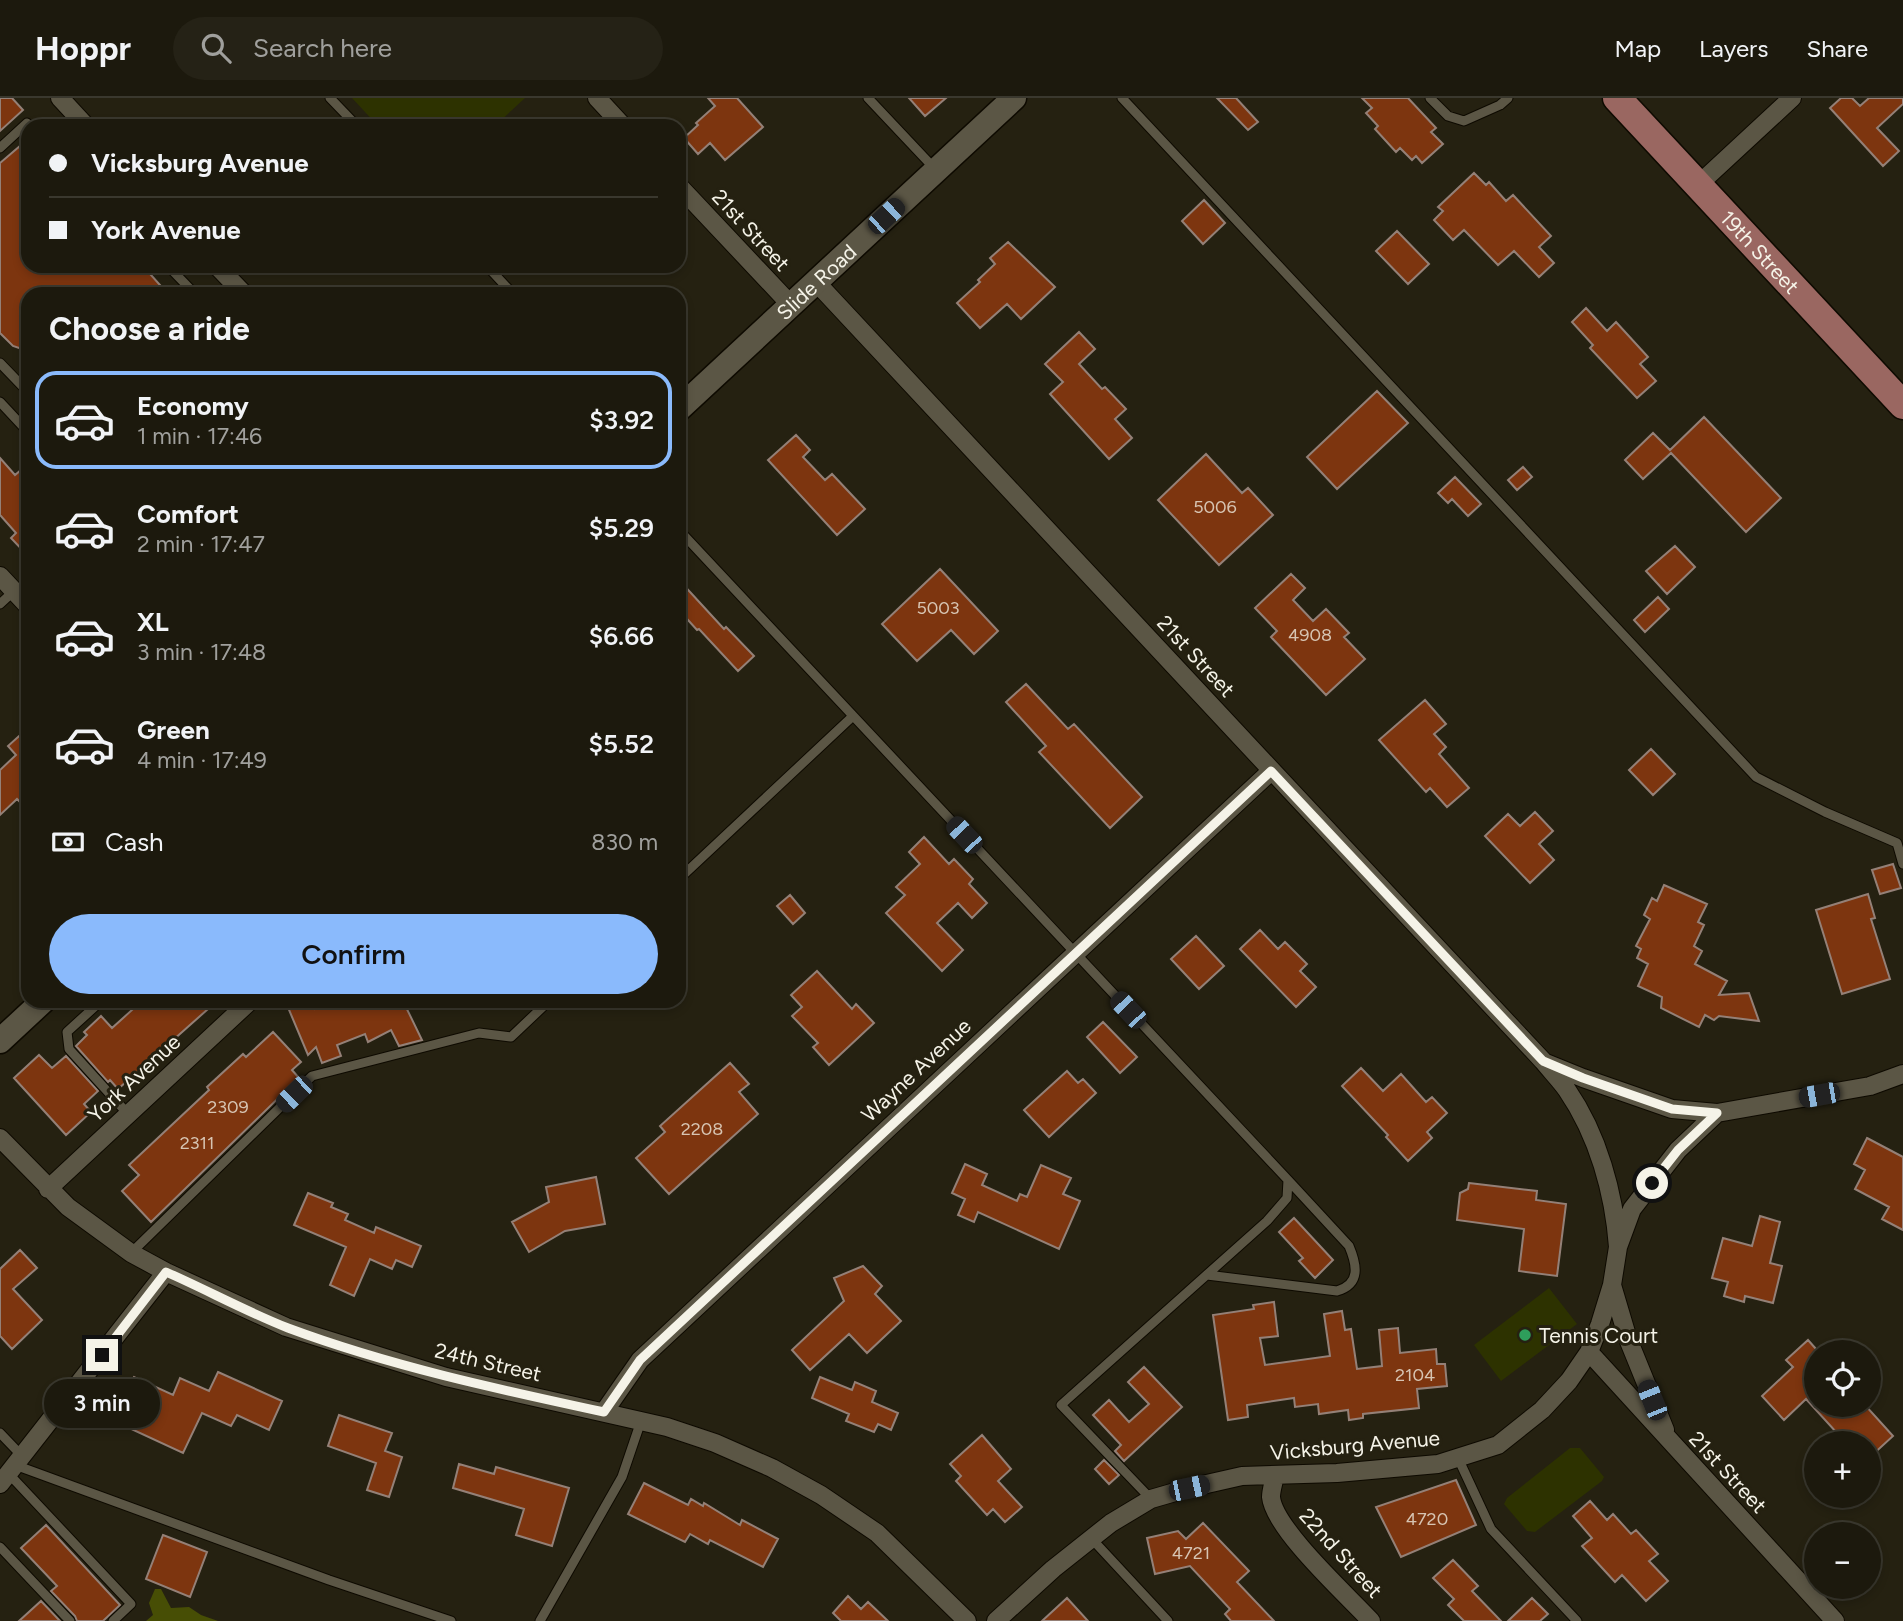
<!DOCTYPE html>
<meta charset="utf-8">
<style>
body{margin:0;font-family:Figtree,sans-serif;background:#252216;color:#f1f3f6;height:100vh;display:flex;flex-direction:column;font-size:26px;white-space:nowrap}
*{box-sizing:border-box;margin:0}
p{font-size:23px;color:#a0a09d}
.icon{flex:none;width:38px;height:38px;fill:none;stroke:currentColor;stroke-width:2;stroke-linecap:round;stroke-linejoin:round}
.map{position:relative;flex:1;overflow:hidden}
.details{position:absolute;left:21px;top:189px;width:665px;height:721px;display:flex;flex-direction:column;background:#1c190d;border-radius:21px;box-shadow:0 4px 10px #0003,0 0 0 2px #3a382e}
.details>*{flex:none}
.top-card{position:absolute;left:21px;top:21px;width:665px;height:154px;border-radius:21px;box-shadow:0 4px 10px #0003,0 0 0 2px #3a382e;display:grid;align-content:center;height:154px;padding:0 28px;background:#1c190d}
.tools{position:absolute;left:1804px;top:1242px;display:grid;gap:14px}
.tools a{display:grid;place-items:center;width:77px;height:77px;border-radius:50%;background:#1c190d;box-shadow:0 4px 10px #0003,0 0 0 2px #3a382e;font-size:35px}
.end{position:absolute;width:32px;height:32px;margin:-16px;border:9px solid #f5f3e8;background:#111;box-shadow:0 0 0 4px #111}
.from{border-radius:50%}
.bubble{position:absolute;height:49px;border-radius:24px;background:#1c190d;box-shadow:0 4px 10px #0003,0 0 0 2px #3a382e;font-size:23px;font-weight:600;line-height:49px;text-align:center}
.car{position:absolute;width:21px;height:42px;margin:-21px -10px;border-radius:9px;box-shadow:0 0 5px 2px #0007;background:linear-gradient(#222 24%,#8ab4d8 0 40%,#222 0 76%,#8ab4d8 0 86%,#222 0)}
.top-card b{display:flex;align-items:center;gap:24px;height:66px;font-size:26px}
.top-card b+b{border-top:2px solid #3a382e}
.top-card i{width:18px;height:18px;background:#f1f3f6}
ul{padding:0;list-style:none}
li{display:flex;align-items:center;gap:21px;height:98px;margin:0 14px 10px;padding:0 14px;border:4px solid transparent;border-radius:21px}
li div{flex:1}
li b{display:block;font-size:26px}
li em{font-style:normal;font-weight:600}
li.active{border-color:#8abafc}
li>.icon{width:63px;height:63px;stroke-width:1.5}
h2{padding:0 28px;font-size:32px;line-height:84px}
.pay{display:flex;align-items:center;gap:18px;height:77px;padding:0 28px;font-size:26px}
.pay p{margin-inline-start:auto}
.action{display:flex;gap:14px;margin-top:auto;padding:14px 28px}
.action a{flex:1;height:80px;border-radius:42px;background:#8abafc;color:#111;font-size:28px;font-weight:600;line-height:80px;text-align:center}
header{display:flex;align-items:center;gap:42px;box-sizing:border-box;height:98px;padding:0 35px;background:#1c190d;border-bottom:2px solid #3a382e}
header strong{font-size:33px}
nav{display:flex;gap:38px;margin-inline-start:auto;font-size:24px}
.search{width:490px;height:63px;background:#252216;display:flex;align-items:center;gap:18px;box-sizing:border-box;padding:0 24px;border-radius:38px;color:#a0a09d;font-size:26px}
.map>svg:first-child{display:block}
</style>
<header>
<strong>Hoppr</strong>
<div class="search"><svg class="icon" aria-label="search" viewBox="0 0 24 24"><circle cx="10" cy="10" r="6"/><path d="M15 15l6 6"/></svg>Search here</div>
<nav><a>Map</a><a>Layers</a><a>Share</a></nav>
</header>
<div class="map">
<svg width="1903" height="1523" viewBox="0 0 1903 1523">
<rect width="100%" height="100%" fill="#252111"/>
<path fill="#2d3200" d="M352 0H525L495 28H378Z
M1549 1190 1577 1226 1501 1283 1474 1247Z
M1570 1350H1580L1604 1379 1602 1383 1535 1434 1527 1433 1504 1406 1507 1400Z"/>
<path fill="#474e05" d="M155 1491H161L171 1510 189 1509 201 1517 218 1523H146L153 1517 149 1505Z"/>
<path fill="#7d350f" stroke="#948077" stroke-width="2" d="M0 0H12L23 12 0 33Z
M708 0H737L763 29 725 62 710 45 698 56 684 40 698 27 696 25 715 8Z
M909 0H946L925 18Z
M1217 0H1236L1258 24 1248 32Z
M1362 0H1408L1436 30 1431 34 1443 46 1422 65 1416 58 1412 62 1400 50 1396 54 1375 31 1378 28 1366 15 1372 10Z
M1841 0H1852L1860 8 1869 0H1903V6L1877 30 1899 53 1883 68 1830 10Z
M20 48 28 57V168H143L168 196H28V253L13 248 0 235V65Z
M1474 75 1486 87 1489 84 1506 103 1513 97 1551 138 1539 149 1554 165 1539 179 1514 153 1498 167 1464 132 1453 142 1434 122 1443 113 1438 109Z
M1204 102 1225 125 1203 146 1182 123Z
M1397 133 1429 166 1408 186 1376 153Z
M1008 144 1055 189 1021 221 1007 206 980 230 957 205 980 184 978 182 995 166 990 160Z
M1586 210 1607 233 1616 224 1648 259 1640 266 1656 283 1637 300 1590 250 1593 247 1572 224Z
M1079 234 1095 251 1079 266 1102 291 1105 289 1126 311 1115 321 1132 340 1109 361 1050 296 1063 284 1045 266Z
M1377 293 1408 325 1337 391 1307 359Z
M1704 319 1781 400 1746 434 1671 355 1643 381 1625 362 1653 335 1670 352Z
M796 337 810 352 803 359 825 382 832 376 865 411 837 437 768 362Z
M1206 356 1242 395 1248 390 1273 417 1219 467 1158 402Z
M0 360 15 377 28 366V458L11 440 16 435 0 417Z
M1523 369 1532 379 1517 392 1508 382Z
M1455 379 1481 406 1468 418 1452 401 1448 405 1438 395Z
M1675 448 1695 469 1667 496 1646 473Z
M940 471 998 533 974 556 951 532 917 563 882 526Z
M1291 476 1305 490 1293 502 1313 523 1326 511 1349 535 1344 539 1365 561 1326 597 1271 539 1277 533 1255 510Z
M679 482 724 531 726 529 754 558 738 573 699 531 697 532 679 512Z
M1658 499 1669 511 1645 534 1634 522Z
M1026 586 1068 631 1074 626 1142 699 1110 730 1039 654 1046 648 1006 604Z
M1425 602 1446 626 1434 636 1446 649 1439 656 1469 690 1447 709 1430 690 1426 694 1379 642Z
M28 630V712L17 701 0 717V672L16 657 8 648Z
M1651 651 1675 676 1653 697 1629 672Z
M1535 714 1553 733 1539 746 1554 762 1530 785 1485 738 1508 716 1520 728Z
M924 739 949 766 954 761 973 781 969 786 987 805 972 820 958 805 937 825 963 852 942 873 886 815 905 797 896 789 920 766 909 754Z
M1893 766 1901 790 1880 796 1872 772Z
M1664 787 1707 806 1698 824 1704 827 1694 848 1702 853 1695 866 1727 883 1719 897 1749 895 1759 923 1719 918 1714 922 1705 917 1699 929 1661 910 1662 899 1638 888 1648 866 1637 860 1641 851 1636 848 1650 821 1644 817 1652 800 1657 803Z
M1868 796 1875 820 1871 821 1890 881 1842 896 1816 812Z
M790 797 805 815 793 826 777 808Z
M1260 832 1278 851 1285 844 1307 866 1300 873 1316 889 1296 909 1240 851Z
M1196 838 1224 868 1199 891 1171 861Z
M817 873 852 911 856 906 874 925 829 967 813 949 818 945 792 918 802 909 791 897Z
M124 903H217L118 991 110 982 108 984 76 948 87 937 84 934 101 918 112 930 132 912Z
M297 903H313L315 911 335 903H340L342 909 355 903H403L422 942 399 948 391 932 368 944 365 936 337 947 341 958 322 965 316 949 308 957 287 907Z
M1103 924 1137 959 1120 975 1087 939Z
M273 934 301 964 292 972 299 980 151 1124 122 1093 139 1077 129 1067 209 992 207 989 243 956 246 959Z
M39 957 52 970 66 958 98 993 84 1006 91 1014 66 1037 14 980Z
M730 965 749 986 739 994 758 1016 669 1096 636 1060 665 1034 660 1028Z
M1361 970 1383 993 1401 976 1426 1004 1432 999 1447 1015 1427 1034 1432 1040 1408 1063 1386 1039 1388 1037 1342 988Z
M1067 973 1078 985 1083 981 1096 995 1049 1039 1024 1012Z
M1867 1040 1903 1059V1132L1882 1121 1889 1109 1855 1091 1865 1072 1854 1066Z
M965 1066 987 1076 982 1087 1017 1103 1020 1096 1027 1099 1041 1067 1071 1080 1063 1096 1080 1103 1059 1151 978 1114 974 1124 958 1117 965 1101 952 1095Z
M596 1079 605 1126 565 1133 529 1154 512 1124 549 1104 546 1089Z
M1469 1085 1537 1093 1536 1102 1566 1106 1557 1178 1519 1173 1524 1131 1457 1122 1460 1095 1468 1091Z
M308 1095 333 1105 331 1109 348 1116 345 1122 374 1135 376 1129 421 1148 412 1169 396 1162 392 1171 370 1161 354 1198 330 1187 346 1149 294 1127Z
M1760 1118 1780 1124 1770 1165 1782 1168 1773 1205 1745 1198 1744 1204 1724 1198 1728 1184 1712 1180 1723 1140 1752 1148Z
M1294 1120 1333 1162 1315 1180 1299 1163 1303 1160 1279 1134Z
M20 1152 37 1170 13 1191 42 1222 12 1251 0 1238V1171Z
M863 1168 882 1188 875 1196 901 1223 867 1255 849 1236 810 1272 792 1252 844 1203 834 1180Z
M1274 1204 1278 1238 1260 1240 1265 1267 1330 1258 1324 1216 1342 1213 1345 1232 1351 1231 1357 1271 1382 1268 1379 1232 1398 1230 1400 1255 1436 1251 1437 1266H1445L1447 1288 1417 1291 1419 1310 1363 1316V1320L1349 1322 1348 1312 1319 1316 1318 1306 1295 1309 1294 1300 1247 1307 1248 1319 1228 1322 1213 1217 1254 1211 1253 1207Z
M1808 1242 1816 1251V1307H1865L1893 1338 1869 1360V1346H1847L1806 1301 1784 1322 1762 1298 1793 1269 1786 1262Z
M1144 1269 1182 1309 1124 1363 1115 1353 1121 1347 1093 1317 1109 1302 1129 1324 1149 1306 1128 1284Z
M218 1274 282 1303 269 1332 237 1317 231 1328 202 1315 183 1355 114 1323 134 1279 173 1297 180 1280 209 1293Z
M820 1279 852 1292 855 1284 876 1293 872 1304 898 1315 891 1332 878 1326 874 1334 846 1323 849 1316 812 1300Z
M339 1317 392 1335 385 1353 402 1359 389 1399 367 1392 376 1365 328 1348Z
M982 1337 1011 1371 998 1383 1022 1409 1005 1424 993 1411 987 1417 956 1383 961 1378 950 1366Z
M1104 1362 1119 1377 1109 1386 1095 1371Z
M459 1366 494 1376 496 1369 569 1390 552 1448 516 1437 524 1411 453 1390Z
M1456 1382 1476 1427 1401 1459 1376 1409Z
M644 1385 688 1407 691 1401 703 1408 704 1405 740 1427 742 1422 778 1441 763 1469 710 1442 708 1446 690 1436 685 1444 628 1416Z
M1590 1403 1607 1422 1613 1416 1631 1436 1636 1432 1658 1456 1649 1463 1668 1483 1646 1503 1622 1477 1615 1484 1582 1448 1592 1440 1573 1418Z
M1203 1425 1249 1473 1237 1484 1274 1523H1231L1225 1516 1230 1511 1190 1468 1155 1476 1147 1440 1178 1433 1186 1441Z
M46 1427 120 1507 103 1523H77L75 1518 51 1493 57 1488 21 1450Z
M163 1437 207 1454 190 1499 146 1481Z
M1453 1462 1478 1488 1472 1493 1501 1523H1464L1448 1507 1454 1501 1433 1480Z
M848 1498 861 1511 868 1504 888 1523H841L833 1515Z
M1067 1500 1088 1523H1042Z
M1532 1500 1548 1516 1540 1523H1508Z
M41 1503 60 1523H19Z"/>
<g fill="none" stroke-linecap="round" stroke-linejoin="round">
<g stroke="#0e0a00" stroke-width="11">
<path id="service" d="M330 0 357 28
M868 0 934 70
M1122 0 1756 679 1825 714 1897 745 1903 766
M1430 0 1448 18 1464 23 1500 7 1508 0
M0 50 27 25 29 28
M168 168 195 196
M487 168 513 196
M0 265 28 294
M0 304 28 334
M679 432 1288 1082 1287 1100 1267 1123 1061 1307 1151 1401
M0 506 14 493
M679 781 853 618
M101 903 67 934 69 951 128 1016
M131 1155 312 978 479 935 511 939 549 903
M1207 1177 1337 1193C1361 1186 1357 1167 1349 1148L1288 1082
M0 1335 22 1358
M1458 1360 1491 1431 1577 1523
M15 1367 329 1482 451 1523
M8 1375 131 1506 113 1523
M1091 1440 1168 1523
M0 1449 70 1523
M540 1523 622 1379 641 1323"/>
</g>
<g stroke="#0e0a00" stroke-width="20">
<path id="minor" d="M60 0 86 28
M597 0 623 28
M1698 87 1792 0
M679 88 791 207
M217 168 244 196
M816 184 1543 963C1551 973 1560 982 1567 992 1598 1037 1614 1095 1618 1149
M0 478 28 508
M1546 965 1583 980 1672 1011 1717 1015
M0 1040 68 1109 131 1155 166 1174 286 1229 446 1279 667 1329 715 1345 772 1370 821 1397 877 1435 967 1523
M48 1091 250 903
M1612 1187 1628 1241 1665 1332
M1589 1254 1835 1523
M604 1314 640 1262 1271 673
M1275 1377C1274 1384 1271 1392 1271 1399 1274 1431 1348 1498 1371 1523
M0 1386 166 1174
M996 1523 1053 1471 1111 1425 1151 1401 1189 1390 1242 1378 1337 1375 1438 1366 1498 1347 1542 1312 1569 1283 1589 1254 1600 1226 1612 1187 1618 1149 1632 1111 1678 1052 1717 1015 1870 988 1903 976"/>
</g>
<g stroke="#0e0a00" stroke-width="27">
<g id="secondary">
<path id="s1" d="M679 311 1014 0"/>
<path d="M0 943 43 903"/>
</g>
</g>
<g stroke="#0e0a00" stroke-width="31">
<g id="primary">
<path id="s2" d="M1617 0 1903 307"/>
</g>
</g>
<use href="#service" stroke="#5b5645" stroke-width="9"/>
<use href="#minor" stroke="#5b5645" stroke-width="18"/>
<use href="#secondary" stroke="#5b5645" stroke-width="24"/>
<use href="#primary" stroke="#9a6761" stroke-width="28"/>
</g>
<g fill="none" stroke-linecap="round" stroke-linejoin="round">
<path stroke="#f5f3e8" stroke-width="9" d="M102 1257 166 1174C207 1192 247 1214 288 1230 390 1268 497 1291 604 1314L640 1262 1271 673 1543 963 1583 980 1672 1011 1717 1015 1678 1052 1652 1085"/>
</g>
<circle fill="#2e9e5b" stroke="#252111" stroke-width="2.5" cx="1525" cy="1237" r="7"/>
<g text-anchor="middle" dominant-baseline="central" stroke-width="6" stroke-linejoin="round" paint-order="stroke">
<g font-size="18" fill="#d7c4b2">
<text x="1215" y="409">5006</text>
<text x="938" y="510">5003</text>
<text x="1310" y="537">4908</text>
<text x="228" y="1009">2309</text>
<text x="702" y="1031">2208</text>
<text x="197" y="1045">2311</text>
<text x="1415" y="1277">2104</text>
<text x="1427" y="1421">4720</text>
<text x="1191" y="1455">4721</text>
</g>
<g font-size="21" fill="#f5f3e8" stroke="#252111">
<text transform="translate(751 132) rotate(47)">21st Street</text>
<text stroke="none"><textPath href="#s2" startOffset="210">19th Street</textPath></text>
<text stroke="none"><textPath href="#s1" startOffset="187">Slide Road</textPath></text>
<text transform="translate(1196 558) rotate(47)">21st Street</text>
<text transform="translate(916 972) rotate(-43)">Wayne Avenue</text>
<text transform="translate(134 980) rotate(-43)">York Avenue</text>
<text transform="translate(488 1264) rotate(13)">24th Street</text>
<text transform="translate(1355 1347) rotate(-5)">Vicksburg Avenue</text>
<text transform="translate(1728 1374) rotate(47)">21st Street</text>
<text transform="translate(1341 1455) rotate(48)">22nd Street</text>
</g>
<g font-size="21" fill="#f5f3e8" stroke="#252111" text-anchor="start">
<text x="1539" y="1237">Tennis Court</text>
</g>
</g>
</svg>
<div class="tools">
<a><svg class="icon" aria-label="locate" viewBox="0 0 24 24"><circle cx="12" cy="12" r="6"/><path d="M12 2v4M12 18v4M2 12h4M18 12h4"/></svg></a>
<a>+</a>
<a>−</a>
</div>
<i class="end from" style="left:1652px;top:1085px"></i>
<i class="end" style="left:102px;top:1257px"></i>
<div class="bubble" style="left:44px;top:1281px;width:116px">3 min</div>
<i class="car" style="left:886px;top:118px;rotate:47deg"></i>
<i class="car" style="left:964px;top:737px;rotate:317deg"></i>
<i class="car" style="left:1128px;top:912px;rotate:317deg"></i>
<i class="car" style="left:294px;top:996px;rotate:226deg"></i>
<i class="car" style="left:1819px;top:997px;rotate:260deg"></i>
<i class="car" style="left:1652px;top:1302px;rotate:338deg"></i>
<i class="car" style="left:1189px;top:1390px;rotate:78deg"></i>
<div class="top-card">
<b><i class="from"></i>Vicksburg Avenue</b>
<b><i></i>York Avenue</b>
</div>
<section class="details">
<h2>Choose a ride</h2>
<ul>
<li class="active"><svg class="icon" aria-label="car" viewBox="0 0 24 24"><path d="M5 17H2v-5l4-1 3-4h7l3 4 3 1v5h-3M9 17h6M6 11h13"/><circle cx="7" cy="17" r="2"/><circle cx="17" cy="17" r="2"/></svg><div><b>Economy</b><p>1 min · 17:46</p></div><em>$3.92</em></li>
<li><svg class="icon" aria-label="car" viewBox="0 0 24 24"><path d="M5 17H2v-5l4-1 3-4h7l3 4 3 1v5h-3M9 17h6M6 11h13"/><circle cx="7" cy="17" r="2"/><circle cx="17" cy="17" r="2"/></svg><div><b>Comfort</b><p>2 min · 17:47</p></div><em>$5.29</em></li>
<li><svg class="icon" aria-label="car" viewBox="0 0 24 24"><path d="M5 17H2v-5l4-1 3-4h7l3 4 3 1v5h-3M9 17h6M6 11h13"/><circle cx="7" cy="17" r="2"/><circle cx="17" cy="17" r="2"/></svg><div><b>XL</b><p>3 min · 17:48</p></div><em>$6.66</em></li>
<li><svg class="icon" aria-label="car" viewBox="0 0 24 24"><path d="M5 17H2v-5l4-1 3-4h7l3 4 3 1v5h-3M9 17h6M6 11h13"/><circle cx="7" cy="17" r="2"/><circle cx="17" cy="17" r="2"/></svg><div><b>Green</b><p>4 min · 17:49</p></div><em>$5.52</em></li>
</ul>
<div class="pay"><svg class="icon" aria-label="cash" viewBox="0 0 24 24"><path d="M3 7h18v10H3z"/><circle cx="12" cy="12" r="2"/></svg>Cash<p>830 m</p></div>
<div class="action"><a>Confirm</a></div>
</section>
</div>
